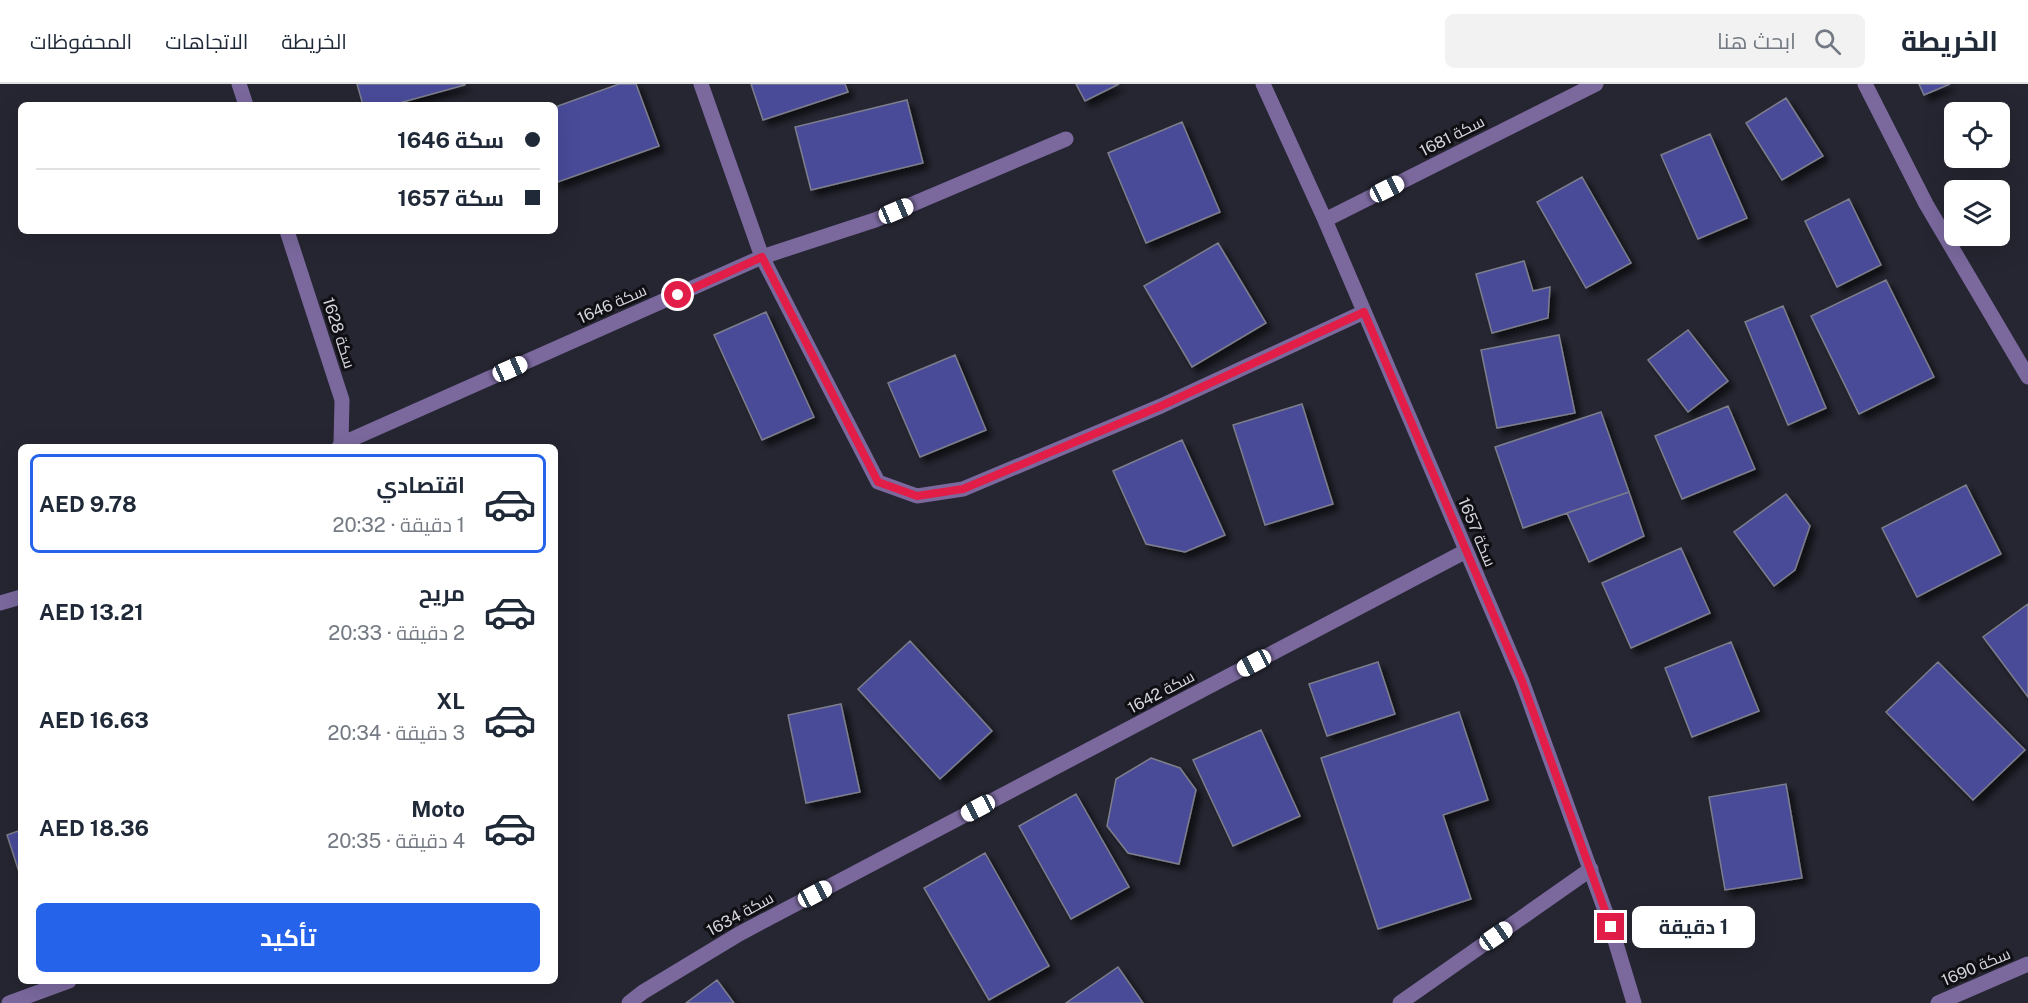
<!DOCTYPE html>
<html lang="ar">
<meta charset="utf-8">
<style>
body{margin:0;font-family:"Public Sans",Cairo,sans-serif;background:#f2f2f3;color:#1f2937;direction:rtl;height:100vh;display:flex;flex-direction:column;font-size:22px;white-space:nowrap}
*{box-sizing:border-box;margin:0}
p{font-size:20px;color:#747a83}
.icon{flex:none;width:33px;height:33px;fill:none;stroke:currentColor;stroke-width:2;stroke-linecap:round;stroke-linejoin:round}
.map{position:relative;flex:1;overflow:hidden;direction:ltr}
.panel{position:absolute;left:18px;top:360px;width:540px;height:540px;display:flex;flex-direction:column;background:#fff;border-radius:9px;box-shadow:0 6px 24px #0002;direction:rtl}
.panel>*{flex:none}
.banner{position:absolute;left:18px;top:18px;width:540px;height:132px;border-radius:9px;box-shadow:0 6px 24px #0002;direction:rtl;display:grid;align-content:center;height:132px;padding:0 18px;background:#fff}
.fabs{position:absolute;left:1944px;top:18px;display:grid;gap:12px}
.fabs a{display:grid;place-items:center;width:66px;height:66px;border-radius:9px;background:#fff;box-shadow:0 6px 24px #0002;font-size:30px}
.end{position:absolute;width:27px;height:27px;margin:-14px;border:8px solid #e11d48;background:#fff;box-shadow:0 0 0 3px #fff}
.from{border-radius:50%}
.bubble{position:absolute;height:42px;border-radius:9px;background:#fff;box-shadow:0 6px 24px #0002;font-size:20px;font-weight:700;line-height:42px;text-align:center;direction:rtl}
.car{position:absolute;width:18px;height:36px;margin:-18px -9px;border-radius:8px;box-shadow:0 0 4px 2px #0007;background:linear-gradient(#fff 24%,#345 0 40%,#fff 0 76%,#345 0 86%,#fff 0)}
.banner b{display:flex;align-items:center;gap:21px;height:57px;font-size:22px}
.banner b+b{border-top:2px solid #e0e1e3}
.banner i{width:15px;height:15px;background:#1f2937}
ul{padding:10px 0 0;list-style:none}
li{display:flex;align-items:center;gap:18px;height:99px;margin:0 12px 9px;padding:0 6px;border:3px solid transparent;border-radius:9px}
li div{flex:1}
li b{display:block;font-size:22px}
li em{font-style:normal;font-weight:700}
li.current{border-color:#2563eb}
li>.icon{width:54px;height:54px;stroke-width:1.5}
.action{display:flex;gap:12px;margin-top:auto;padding:12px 18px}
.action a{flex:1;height:69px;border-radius:9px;background:#2563eb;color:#fff;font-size:24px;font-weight:700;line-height:69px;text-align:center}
header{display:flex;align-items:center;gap:36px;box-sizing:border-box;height:84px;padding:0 30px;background:#fff;border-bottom:2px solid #e0e1e3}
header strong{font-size:28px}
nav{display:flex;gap:33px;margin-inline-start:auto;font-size:21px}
.search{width:420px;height:54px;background:#f2f2f3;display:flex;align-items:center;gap:15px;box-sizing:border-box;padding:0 21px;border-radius:9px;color:#747a83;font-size:22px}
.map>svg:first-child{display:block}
</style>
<header>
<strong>الخريطة</strong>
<div class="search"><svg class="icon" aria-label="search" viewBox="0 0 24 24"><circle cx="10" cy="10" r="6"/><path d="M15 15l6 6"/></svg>ابحث هنا</div>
<nav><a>الخريطة</a><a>الاتجاهات</a><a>المحفوظات</a></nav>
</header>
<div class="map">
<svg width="2028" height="919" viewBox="0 0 2028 919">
<defs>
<filter id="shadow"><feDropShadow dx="5.5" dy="5.5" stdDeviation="3" flood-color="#0009"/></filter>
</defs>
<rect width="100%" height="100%" fill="#252631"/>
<path fill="#4a4b99" stroke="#7c7e8b" stroke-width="1.5" filter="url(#shadow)" d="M357 0H465V1L392 21H363Z
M619 0H636L659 62 555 99V23Z
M751 0H845L848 8 763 36Z
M1076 0H1119L1085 17Z
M1919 0H1950L1924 11Z
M1786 14 1823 72 1782 96 1746 39Z
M907 16 923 79 811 106 795 43Z
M1182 38 1220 128 1146 159 1108 69Z
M1710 50 1747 134 1698 155 1661 71Z
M1582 93 1631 179 1586 204 1537 118Z
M1849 115 1881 181 1837 203 1805 137Z
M1218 159 1266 239 1192 283 1144 202Z
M1524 177 1533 207 1550 203 1548 234 1492 249 1476 190Z
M1886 196 1934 293 1859 330 1811 232Z
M1783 222 1826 324 1788 341 1745 238Z
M766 228 814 333 762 356 714 251Z
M1688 246 1728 297 1688 328 1648 276Z
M1559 251 1575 329 1497 344 1481 266Z
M955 271 986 346 920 373 888 299Z
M1302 320 1333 420 1265 441 1233 341Z
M1728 322 1755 385 1682 415 1655 352Z
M1601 328 1629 408 1523 444 1495 363Z
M1182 356 1225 451 1185 468 1146 460 1113 387Z
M1966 401 2001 470 1917 513 1882 444Z
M1629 408 1644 452 1589 478 1567 429Z
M1786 410 1810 442 1795 486 1774 502 1734 448Z
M1681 464 1710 529 1631 564 1602 499Z
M2028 520V613L1983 553Z
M910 557 992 647 940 695 858 605Z
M1731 558 1759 627 1692 653 1665 584Z
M1378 578 1395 630 1327 652 1309 600Z
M1938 578 2025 666 1973 716 1886 628Z
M841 620 860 708 806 719 788 631Z
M1459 628 1488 716 1443 731 1471 815 1378 845 1321 674Z
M1261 646 1300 732 1233 762 1193 676Z
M1151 674 1180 684 1196 706 1179 780 1128 769 1107 742 1116 695Z
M1786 700 1802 794 1725 806 1709 713Z
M1076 710 1129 803 1071 835 1019 742Z
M21 746V794L7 751Z
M985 769 1049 882 989 916 924 804Z
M1118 883 1143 919H1066Z
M717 896 734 919H686Z"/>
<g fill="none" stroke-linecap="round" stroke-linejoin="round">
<path stroke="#7b699e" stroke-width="15" d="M239 0 246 21
M701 0 762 173 878 398 917 412 963 405 1161 322 1364 228
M1263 0 1325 136 1522 597 1611 843 1634 919
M1865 0 1926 120 2028 293
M1325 136 1596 0
M287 147 342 316 341 360 339 363
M341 360 762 173 875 136 1066 55
M0 519 21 513
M9 919 69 897
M629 919 643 908 739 850 1466 467
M1400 919 1591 785
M1938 919 2028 880"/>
</g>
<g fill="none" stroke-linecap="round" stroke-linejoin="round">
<path stroke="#e11d48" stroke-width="8" d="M678 211 762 173 878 398 917 412 963 405 1161 322 1364 228 1522 597 1611 843"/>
</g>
<g text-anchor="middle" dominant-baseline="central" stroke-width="6" stroke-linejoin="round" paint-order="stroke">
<g font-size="16" fill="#d5d6de" stroke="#0f0f14">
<text transform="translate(1452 52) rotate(-27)">سكة 1681</text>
<text transform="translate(612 220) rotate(-24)">سكة 1646</text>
<text transform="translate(339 249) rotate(72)">سكة 1628</text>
<text transform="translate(1477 448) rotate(67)">سكة 1657</text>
<text transform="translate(1161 608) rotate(-28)">سكة 1642</text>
<text transform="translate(740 830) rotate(-29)">سكة 1634</text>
<text transform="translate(1976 883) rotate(-23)">سكة 1690</text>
</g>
</g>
</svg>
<div class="fabs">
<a><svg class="icon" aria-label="locate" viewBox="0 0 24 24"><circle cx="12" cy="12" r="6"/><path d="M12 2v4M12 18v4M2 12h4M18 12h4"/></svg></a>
<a><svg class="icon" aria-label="layers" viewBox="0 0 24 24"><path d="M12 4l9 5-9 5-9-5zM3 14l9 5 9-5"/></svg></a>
</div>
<i class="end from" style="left:678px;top:211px"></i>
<i class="end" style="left:1611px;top:843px"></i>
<div class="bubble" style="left:1632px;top:822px;width:123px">1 دقيقة</div>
<i class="car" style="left:1387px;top:105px;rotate:63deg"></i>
<i class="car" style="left:896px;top:127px;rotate:67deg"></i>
<i class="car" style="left:510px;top:285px;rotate:66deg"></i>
<i class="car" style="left:1254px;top:579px;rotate:242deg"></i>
<i class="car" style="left:978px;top:724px;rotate:242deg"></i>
<i class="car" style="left:815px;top:810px;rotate:62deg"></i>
<i class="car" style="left:1496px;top:852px;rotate:55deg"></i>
<div class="banner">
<b><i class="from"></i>سكة 1646</b>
<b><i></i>سكة 1657</b>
</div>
<section class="panel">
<ul>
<li class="current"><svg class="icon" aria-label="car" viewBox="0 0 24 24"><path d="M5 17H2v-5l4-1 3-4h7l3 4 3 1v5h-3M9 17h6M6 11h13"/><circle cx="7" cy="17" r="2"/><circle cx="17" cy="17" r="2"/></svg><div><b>اقتصادي</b><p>1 دقيقة · 20:32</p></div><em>AED 9.78</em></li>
<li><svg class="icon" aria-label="car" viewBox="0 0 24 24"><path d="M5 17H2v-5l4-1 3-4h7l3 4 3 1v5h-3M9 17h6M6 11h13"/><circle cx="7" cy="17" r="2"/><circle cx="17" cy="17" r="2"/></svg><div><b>مريح</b><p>2 دقيقة · 20:33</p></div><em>AED 13.21</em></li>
<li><svg class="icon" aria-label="car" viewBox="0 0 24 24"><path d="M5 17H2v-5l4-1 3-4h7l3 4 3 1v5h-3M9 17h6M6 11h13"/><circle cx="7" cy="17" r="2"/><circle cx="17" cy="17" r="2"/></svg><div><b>XL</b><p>3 دقيقة · 20:34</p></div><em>AED 16.63</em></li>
<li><svg class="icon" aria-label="car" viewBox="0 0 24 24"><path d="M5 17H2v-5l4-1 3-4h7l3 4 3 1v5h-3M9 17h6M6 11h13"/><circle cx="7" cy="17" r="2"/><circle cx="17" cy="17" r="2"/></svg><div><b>Moto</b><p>4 دقيقة · 20:35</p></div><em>AED 18.36</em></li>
</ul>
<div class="action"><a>تأكيد</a></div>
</section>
</div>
